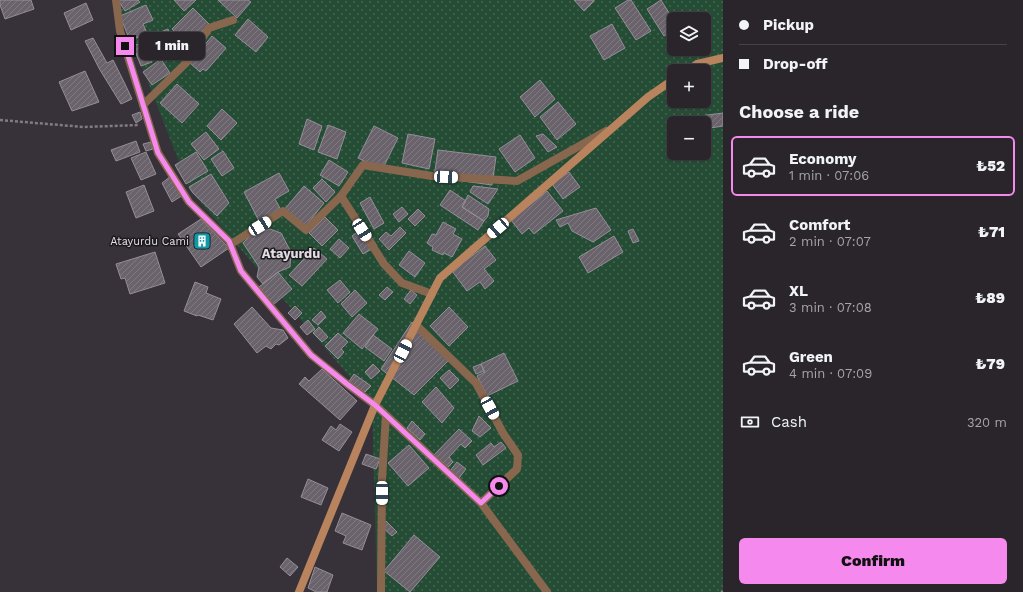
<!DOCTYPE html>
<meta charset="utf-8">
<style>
body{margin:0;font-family:"Work Sans",sans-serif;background:#353137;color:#f1f3f6;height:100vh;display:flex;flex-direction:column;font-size:15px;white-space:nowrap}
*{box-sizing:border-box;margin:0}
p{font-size:13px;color:#a5a5a9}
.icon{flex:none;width:22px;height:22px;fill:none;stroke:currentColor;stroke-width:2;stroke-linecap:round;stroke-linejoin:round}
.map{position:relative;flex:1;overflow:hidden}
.details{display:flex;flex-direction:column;background:#29252b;width:300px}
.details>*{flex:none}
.guide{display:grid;align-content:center;height:88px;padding:0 16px;background:#29252b}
.controls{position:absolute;left:667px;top:12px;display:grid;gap:8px}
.controls a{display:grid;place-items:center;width:44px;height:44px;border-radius:6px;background:#29252b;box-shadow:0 1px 3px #0004,0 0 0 1px #454247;font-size:20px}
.end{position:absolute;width:18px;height:18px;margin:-9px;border:5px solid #f589ee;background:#111;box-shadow:0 0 0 2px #111}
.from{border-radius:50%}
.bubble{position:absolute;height:28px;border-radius:6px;background:#29252b;box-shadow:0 1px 3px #0004,0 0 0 1px #454247;font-size:13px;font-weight:800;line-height:28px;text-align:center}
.car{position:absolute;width:12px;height:24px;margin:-12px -6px;border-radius:5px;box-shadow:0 0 3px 1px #0007;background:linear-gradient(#fff 24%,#345 0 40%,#fff 0 76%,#345 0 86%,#fff 0)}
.guide b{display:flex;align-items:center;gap:14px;height:38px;font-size:15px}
.guide b+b{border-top:1px solid #454247}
.guide i{width:10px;height:10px;background:#f1f3f6}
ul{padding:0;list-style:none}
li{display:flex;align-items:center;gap:12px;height:60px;margin:0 8px 6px;padding:0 8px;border:2px solid transparent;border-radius:6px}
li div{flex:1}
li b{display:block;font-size:15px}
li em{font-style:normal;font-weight:800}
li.current{border-color:#f589ee}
li>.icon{width:36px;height:36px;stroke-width:1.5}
h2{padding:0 16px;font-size:18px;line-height:48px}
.pay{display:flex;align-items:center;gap:10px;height:44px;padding:0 16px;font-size:15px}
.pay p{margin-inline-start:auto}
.primary-button{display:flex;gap:8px;margin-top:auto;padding:8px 16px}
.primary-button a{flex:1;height:46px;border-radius:6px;background:#f589ee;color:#111;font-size:16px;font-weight:800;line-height:46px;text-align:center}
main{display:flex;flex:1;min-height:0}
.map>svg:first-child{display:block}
</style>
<main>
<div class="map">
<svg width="723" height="592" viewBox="0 0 723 592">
<defs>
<pattern id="park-dots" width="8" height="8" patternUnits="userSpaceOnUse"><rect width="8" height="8" fill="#254d36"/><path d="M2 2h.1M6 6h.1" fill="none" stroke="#446653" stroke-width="1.8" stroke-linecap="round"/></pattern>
<pattern id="building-hatch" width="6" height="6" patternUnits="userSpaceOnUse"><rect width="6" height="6" fill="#6a636c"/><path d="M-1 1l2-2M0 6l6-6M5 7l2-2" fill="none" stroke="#7f7981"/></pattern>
</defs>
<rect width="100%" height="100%" fill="#373139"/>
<path fill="url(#park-dots)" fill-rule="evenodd" d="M116 0H723V592H377L372 403 190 190ZM674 19H704V49H674ZM674 71H704V101H674ZM674 123H704V153H674Z"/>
<path fill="url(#building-hatch)" stroke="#958e97" d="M0 0H31L34 9 5 19 0 5Z
M118 0H138L140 2 125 11Z
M174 0H196L184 11Z
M218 0H248L251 2 237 18Z
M574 0H594V1L584 11Z
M628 0H631L651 31 636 40 615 8Z
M661 0 674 21V29L664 36 647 9Z
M86 3 93 20 71 30 64 13Z
M146 5 153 20 143 24 147 33 130 41 120 16Z
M193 8 209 24 188 45 172 29Z
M248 19 268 37 256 52 235 35Z
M612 24 625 48 604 60 590 36Z
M168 29 173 41 162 45 158 33Z
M212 36 226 48 206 71 203 69 200 72 190 63Z
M93 38 107 63 113 60 125 84 132 99 121 104 100 70 85 41Z
M144 42 152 62 141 66 133 46Z
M161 59 170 73 152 85 143 72Z
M85 71 99 102 72 111 59 82Z
M540 80 555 99 535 117 520 97Z
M177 84 199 104 182 123 160 103Z
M558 102 576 124 557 140 540 117Z
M222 109 237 123 221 140 207 126Z
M140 112 142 119 136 123 132 115Z
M723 113V126L704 129V123H701L700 116Z
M307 119 322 126 314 150 299 144Z
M328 125 346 132 337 159 318 152Z
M374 126 398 138 382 170 358 158Z
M206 132 219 149 204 160 191 144Z
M408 134 435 139 429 169 402 163Z
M543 134 557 147 548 152 536 136Z
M520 135 535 158 515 172 499 149Z
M136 141 140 152 116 161 111 150Z
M151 142 153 149 146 151 143 144Z
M438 150 496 157 492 185 434 177Z
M223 151 234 168 222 176 211 159Z
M146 152 156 174 141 180 131 158Z
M196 152 208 171 186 184 175 165Z
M329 160 348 172 339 186 320 175Z
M569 172 580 187 563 199 552 184Z
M279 173 289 191 275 199 281 210 259 221 244 192Z
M211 174 229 203 217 216 193 193 189 187Z
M171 176 183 195 172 202 162 183Z
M322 179 335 192 326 202 313 188Z
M144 185 154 211 136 218 126 192Z
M304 186 324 203 305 227 284 210Z
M473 186 498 189 488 204 470 192Z
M450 190 466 201 462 207 484 221 478 230 440 205Z
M547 191 563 211 534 234 529 228 522 234 511 220Z
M468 195 489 209 488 216 484 221 462 207Z
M370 197 384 223 374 229 360 203Z
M402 207 408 214 399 222 393 214Z
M596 208 611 230 593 242 572 231 568 223 560 227 556 220Z
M418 209 425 216 415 226 408 219Z
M325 217 338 230 322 246 309 233Z
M201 219 229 248 201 267 178 234Z
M443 222 456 229 453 234 462 239 452 257 444 253 443 255 432 250 433 247 427 243 432 234 436 235Z
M365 227 377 246 363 254 352 236Z
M400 227 406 233 389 250 379 239 386 232 391 236Z
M270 229 281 233 291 252 290 267 278 272 263 284 257 277 259 267 243 243 251 235Z
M633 229 639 241 633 243 628 231Z
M614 236 623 252 588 273 579 257Z
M339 239 349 248 340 258 330 249Z
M485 246 496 260 484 269 494 281 485 289 480 282 467 291 452 271Z
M314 248 327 259 302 286 289 275Z
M409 251 425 263 415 277 399 265Z
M155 252 165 283 130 294 125 278 121 279 116 264Z
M278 272 292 289 273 305 259 287Z
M340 280 350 292 338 303 327 290Z
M195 282 208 287 206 293 221 299 213 320 198 315 197 316 184 311Z
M387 287 393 292 385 300 379 295Z
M355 290 367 303 352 317 341 304Z
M411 290 417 295 410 304 404 299Z
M295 306 302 313 295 320 288 313Z
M252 307 271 328 283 330 288 338 279 345 276 344 271 349 266 346 257 353 234 324Z
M449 307 468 327 449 346 430 326Z
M321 311 326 317 318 325 312 320Z
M359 314 378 329 362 349 343 333Z
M308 320 315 329 307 335 300 327Z
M412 322 453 356 414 395 381 369Z
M319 327 328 337 322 342 313 333Z
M338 333 348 342 341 349 344 352 338 359 325 346Z
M373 335 392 349 384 361 365 347Z
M504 353 518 381 487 396 477 376 485 372 481 364Z
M373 364 380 371 371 379 365 372Z
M481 364 484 371 476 374 473 367Z
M322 369 357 401 340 420 299 384 305 377 309 381Z
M449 370 459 380 450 389 440 378Z
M354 374 371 386 364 393 347 384Z
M436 387 454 408 442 423 422 402Z
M479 416 491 428 480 437 472 431Z
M412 421 425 434 420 440 407 428Z
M340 424 352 432 339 451 322 440 331 426 336 430Z
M459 429 472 441 465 448 461 444 449 457 453 462 447 468 433 456Z
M501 442 506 448 483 465 476 455 491 443 494 447Z
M409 445 429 468 408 486 388 463Z
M366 454 380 459 376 469 362 464Z
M457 462 466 469 459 478 450 471Z
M308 479 328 488 321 505 301 497Z
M342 513 371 525 362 550 343 543 346 536 335 531Z
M386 521 397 532 392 536 381 526Z
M414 535 440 557 410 592 384 571Z
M287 558 298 567 290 576 280 567Z
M315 567 333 575 327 592H316L308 588Z"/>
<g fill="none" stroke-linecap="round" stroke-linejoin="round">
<path stroke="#817c83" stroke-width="2.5" stroke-dasharray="3 2" stroke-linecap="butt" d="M0 120 84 127 139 125
M721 592 723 591"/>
<path stroke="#89674f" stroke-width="8" d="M116 0 120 31 158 153 189 202 229 241 241 271 311 355 347 384 375 405 386 415 382 479 381 592
M143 105 186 63 209 28 233 20
M341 196 384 264 402 283 432 294
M230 244 236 241 283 211 306 230 341 196 363 165 432 176 517 181 606 131
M416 325 476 383 503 433 518 455 517 469 481 503
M386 415 481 503 547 592"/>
<path stroke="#b9835d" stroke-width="8" d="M687 71 697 64 723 58
M299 592 375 405 440 278 648 97 674 79"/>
</g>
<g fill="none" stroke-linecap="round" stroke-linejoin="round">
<path stroke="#f589ee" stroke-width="5" d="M125 46 158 153 189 202 229 241 241 271 311 355 347 384 375 405 481 503 499 486"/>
</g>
<defs>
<g id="building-square" transform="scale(0.9)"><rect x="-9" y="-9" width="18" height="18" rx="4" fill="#0f9aa8" stroke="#1d1a1e"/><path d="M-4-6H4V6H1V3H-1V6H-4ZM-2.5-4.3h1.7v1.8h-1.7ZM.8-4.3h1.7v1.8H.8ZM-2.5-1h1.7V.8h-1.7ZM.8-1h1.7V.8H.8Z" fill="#fff"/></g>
</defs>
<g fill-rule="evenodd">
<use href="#building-square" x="202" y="241"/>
</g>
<g text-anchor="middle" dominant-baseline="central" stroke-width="3" stroke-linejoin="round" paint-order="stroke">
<g font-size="11" fill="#e1dde2" stroke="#1d1a1e" text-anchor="end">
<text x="189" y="241">Atayurdu Cami</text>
</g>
<g font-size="13" font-weight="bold" fill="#e1dde2" stroke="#1d1a1e">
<text x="291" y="253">Atayurdu</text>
</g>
</g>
</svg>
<div class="controls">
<a><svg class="icon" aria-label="layers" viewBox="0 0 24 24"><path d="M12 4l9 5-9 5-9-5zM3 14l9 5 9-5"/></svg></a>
<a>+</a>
<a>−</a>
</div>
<i class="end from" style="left:499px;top:486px"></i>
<i class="end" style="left:125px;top:46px"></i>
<div class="bubble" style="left:139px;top:32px;width:66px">1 min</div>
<i class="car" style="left:446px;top:177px;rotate:93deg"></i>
<i class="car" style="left:260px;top:226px;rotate:58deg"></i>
<i class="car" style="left:498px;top:228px;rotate:229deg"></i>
<i class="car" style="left:362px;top:230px;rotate:147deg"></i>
<i class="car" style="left:403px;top:351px;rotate:27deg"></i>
<i class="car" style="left:490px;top:408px;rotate:151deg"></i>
<i class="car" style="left:382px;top:493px;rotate:180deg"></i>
</div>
<section class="details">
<div class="guide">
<b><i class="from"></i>Pickup</b>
<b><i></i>Drop-off</b>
</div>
<h2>Choose a ride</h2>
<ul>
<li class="current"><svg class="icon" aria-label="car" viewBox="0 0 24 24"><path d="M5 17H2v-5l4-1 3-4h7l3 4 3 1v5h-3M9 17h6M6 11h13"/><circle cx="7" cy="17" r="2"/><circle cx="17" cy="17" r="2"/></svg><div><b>Economy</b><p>1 min · 07:06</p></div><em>₺52</em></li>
<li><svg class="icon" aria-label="car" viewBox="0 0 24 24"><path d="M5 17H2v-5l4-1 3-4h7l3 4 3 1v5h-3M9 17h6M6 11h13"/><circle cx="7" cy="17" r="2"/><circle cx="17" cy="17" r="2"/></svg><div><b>Comfort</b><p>2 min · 07:07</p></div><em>₺71</em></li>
<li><svg class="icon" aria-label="car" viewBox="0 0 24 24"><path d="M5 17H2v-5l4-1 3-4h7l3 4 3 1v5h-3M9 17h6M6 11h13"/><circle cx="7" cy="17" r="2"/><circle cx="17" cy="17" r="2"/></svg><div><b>XL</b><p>3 min · 07:08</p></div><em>₺89</em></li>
<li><svg class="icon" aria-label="car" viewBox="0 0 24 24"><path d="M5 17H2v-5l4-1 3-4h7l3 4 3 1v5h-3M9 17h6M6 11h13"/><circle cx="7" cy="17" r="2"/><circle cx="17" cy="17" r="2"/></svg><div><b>Green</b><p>4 min · 07:09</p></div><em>₺79</em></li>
</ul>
<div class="pay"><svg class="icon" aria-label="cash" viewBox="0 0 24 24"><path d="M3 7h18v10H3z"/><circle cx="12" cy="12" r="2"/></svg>Cash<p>320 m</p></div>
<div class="primary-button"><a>Confirm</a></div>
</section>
</main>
